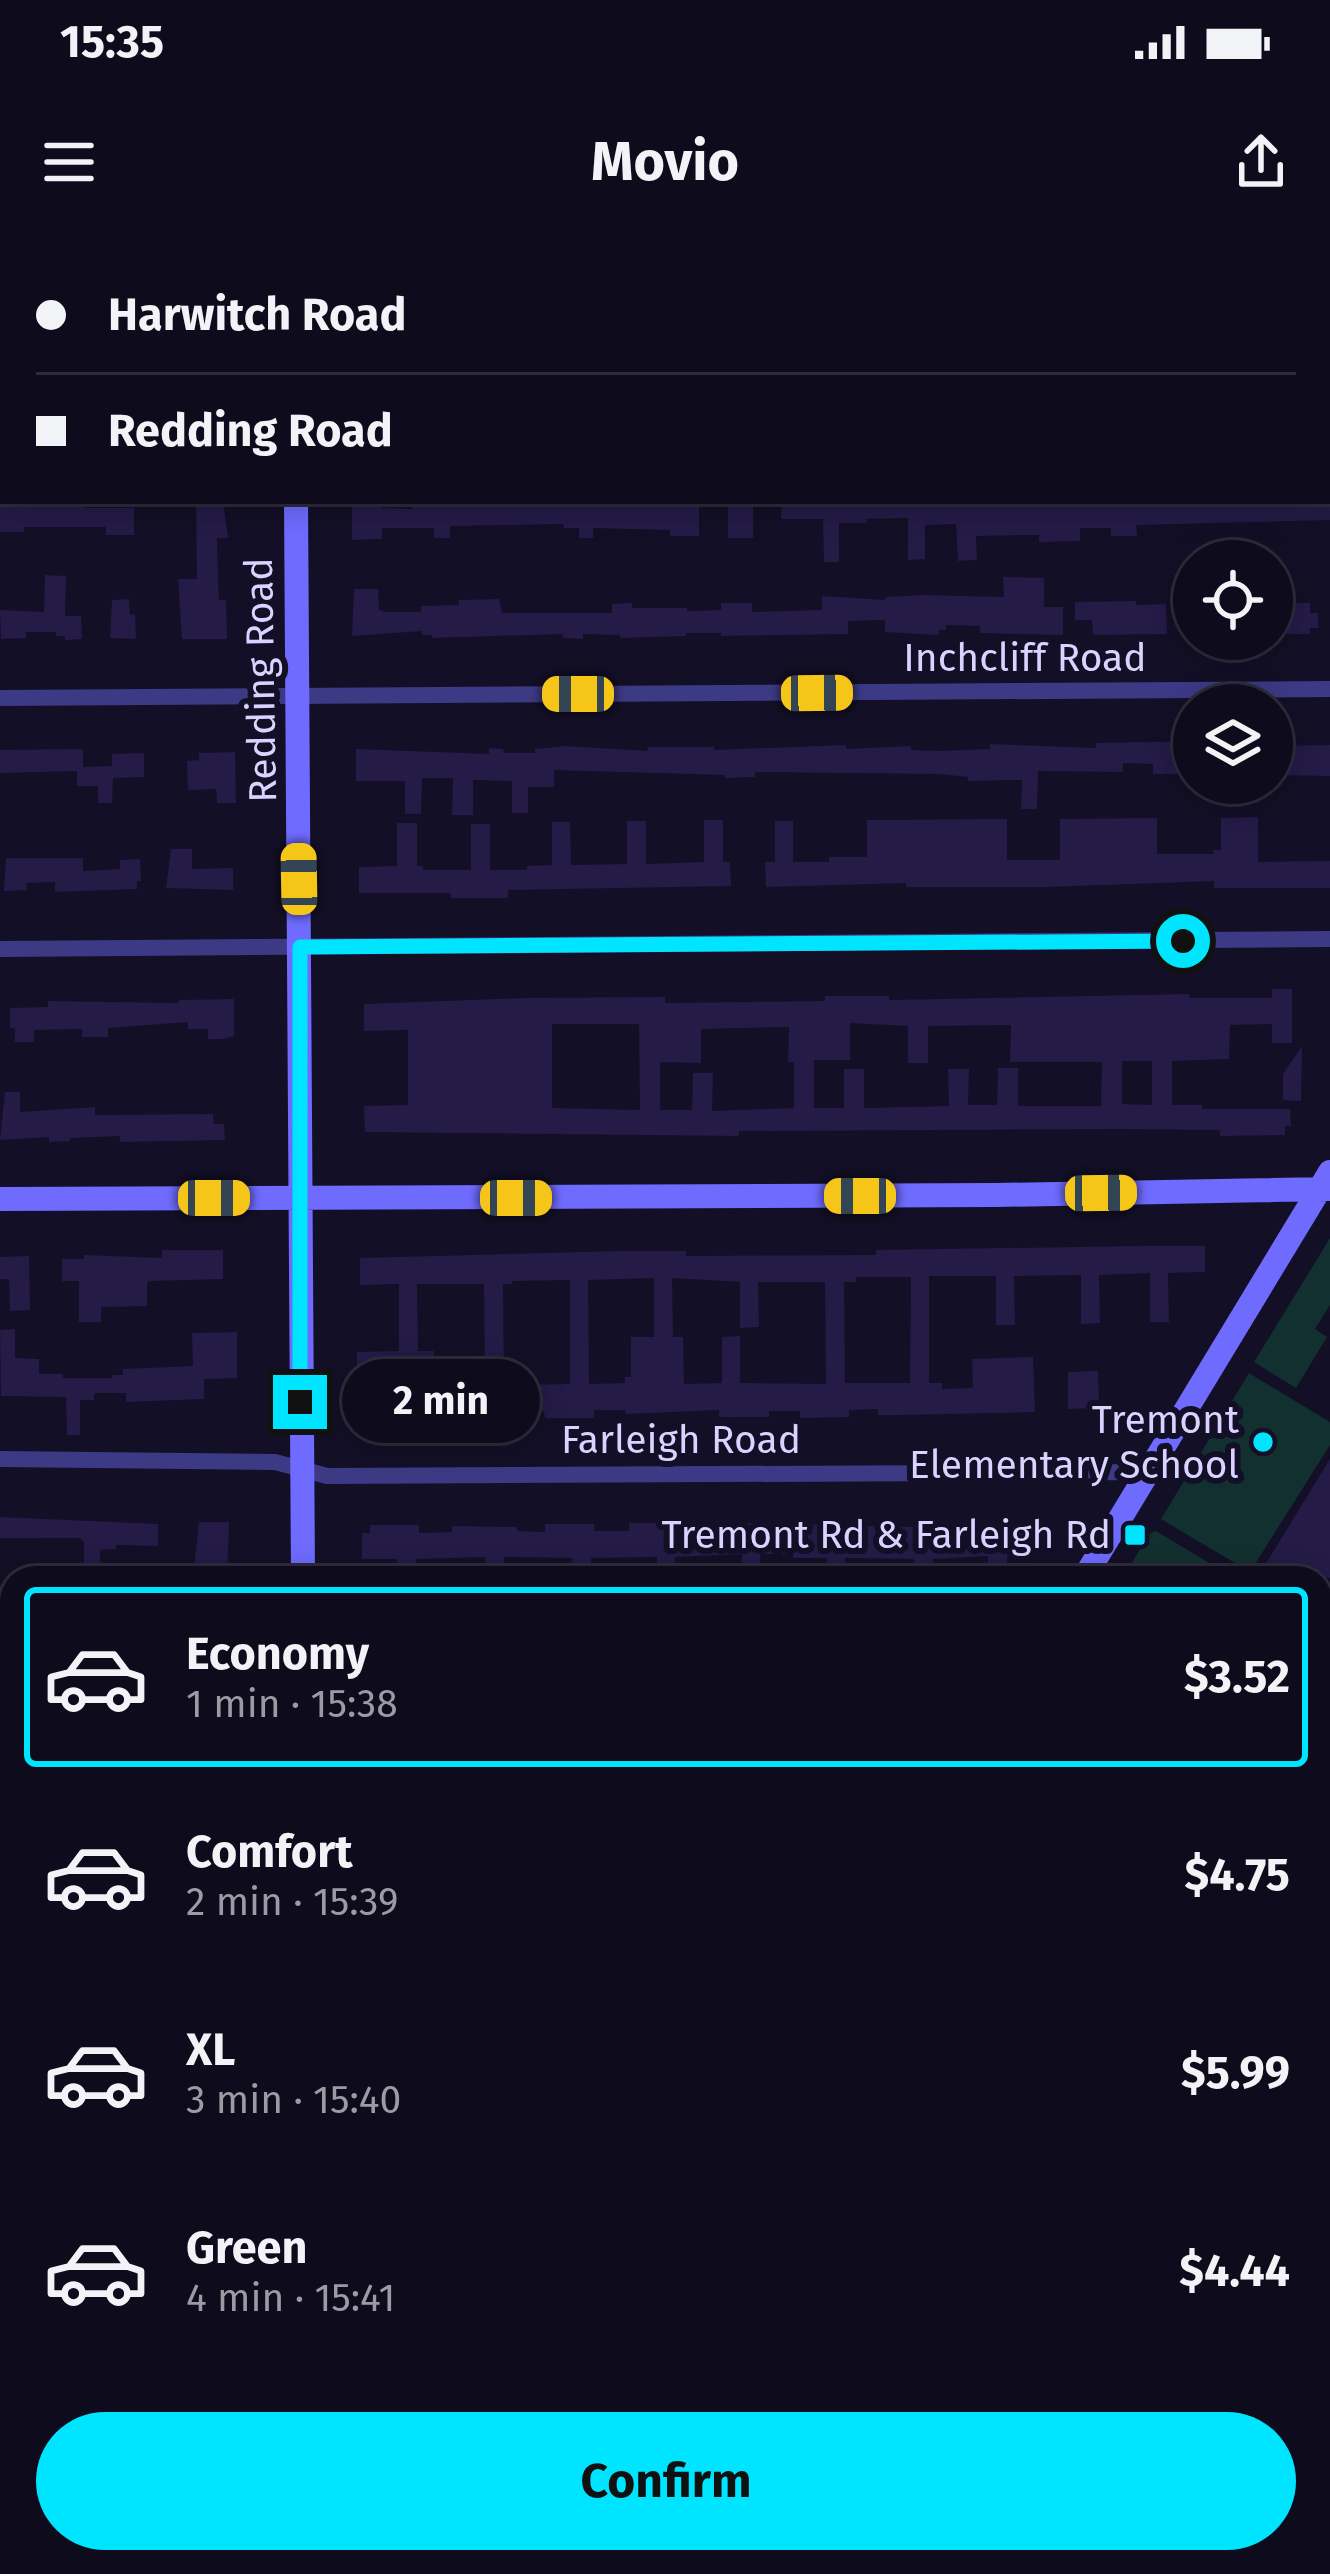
<!DOCTYPE html>
<meta charset="utf-8">
<style>
body{margin:0;font-family:"Fira Sans",sans-serif;background:#171425;color:#f1f3f6;height:100vh;display:flex;flex-direction:column;font-size:45px;white-space:nowrap}
*{box-sizing:border-box;margin:0}
p{font-size:39px;color:#9b9ba3}
.icon{flex:none;width:66px;height:66px;fill:none;stroke:currentColor;stroke-width:2;stroke-linecap:round;stroke-linejoin:round}
.map{position:relative;flex:1;overflow:hidden}
.details{position:absolute;left:0px;top:1326px;width:1332px;height:1008px;display:flex;flex-direction:column;background:#0e0b1c;border-radius:36px 36px 0 0;box-shadow:0 6px 30px #0003,0 0 0 3px #2e2b3b}
.details>*{flex:none}
.banner{position:absolute;left:0px;top:0px;width:1332px;height:264px;box-shadow:0 6px 30px #0003,0 0 0 3px #2e2b3b;display:grid;align-content:center;height:264px;padding:0 36px;background:#0e0b1c}
.buttons{position:absolute;left:1173px;top:300px;display:grid;gap:24px}
.buttons a{display:grid;place-items:center;width:120px;height:120px;border-radius:50%;background:#0e0b1c;box-shadow:0 6px 30px #0003,0 0 0 3px #2e2b3b;font-size:60px}
.end{position:absolute;width:54px;height:54px;margin:-27px;border:15px solid #00e5ff;background:#111;box-shadow:0 0 0 6px #111}
.from{border-radius:50%}
.bubble{position:absolute;height:84px;border-radius:42px;background:#0e0b1c;box-shadow:0 6px 30px #0003,0 0 0 3px #2e2b3b;font-size:39px;font-weight:700;line-height:84px;text-align:center}
.car{position:absolute;width:36px;height:72px;margin:-36px -18px;border-radius:15px;box-shadow:0 0 9px 3px #0007;background:linear-gradient(#f5c518 24%,#345 0 40%,#f5c518 0 76%,#345 0 86%,#f5c518 0)}
.banner b{display:flex;align-items:center;gap:42px;height:114px;font-size:45px}
.banner b+b{border-top:3px solid #2e2b3b}
.banner i{width:30px;height:30px;background:#f1f3f6}
ul{padding:21px 0 0;list-style:none}
li{display:flex;align-items:center;gap:36px;height:180px;margin:0 24px 18px;padding:0 12px;border:6px solid transparent;border-radius:12px}
li div{flex:1}
li b{display:block;font-size:45px}
li em{font-style:normal;font-weight:700}
li.active{border-color:#00e5ff}
li>.icon{width:108px;height:108px;stroke-width:1.5}
.cta{display:flex;gap:24px;margin-top:auto;padding:24px 36px}
.cta a{flex:1;height:138px;border-radius:72px;background:#00e5ff;color:#111;font-size:48px;font-weight:700;line-height:138px;text-align:center}
.status{display:flex;justify-content:space-between;align-items:center;height:84px;padding:0 60px;background:#0e0b1c;direction:ltr}
.status svg{height:33px;fill:currentColor}
header{display:flex;justify-content:space-between;align-items:center;height:156px;padding:0 36px;background:#0e0b1c;font-size:54px;font-weight:700}
.map>svg:first-child{display:block}
</style>
<div class="status"><b>15:35</b><svg viewBox="0 0 49 12"><path d="M0 12V9h3v3zM5 12V6h3v6zM10 12V3h3v9zM15 12V0h3v12zM26 1h20v11H26zM47 4h2v5h-2z"/></svg></div>
<header><svg class="icon" aria-label="menu" viewBox="0 0 24 24"><path d="M4 6h16M4 12h16M4 18h16"/></svg>Movio<svg class="icon" aria-label="share" viewBox="0 0 24 24"><path d="M12 15V3M7 8l5-5 5 5M5 13v7h14v-7"/></svg></header>
<div class="map">
<svg width="1330" height="2334" viewBox="0 0 1330 2334">
<rect width="100%" height="100%" fill="#130f26"/>
<path fill="#12302f" d="M1330 998V1065L1315 1089 1327 1097 1296 1148 1254 1122Z
M1249 1133 1330 1182V1205L1250 1332 1161 1279Z
M1156 1291 1216 1327 1209 1338H1123L1149 1294Z
M1330 1564V2064H1320V1580Z"/>
<path fill="#241b47" fill-rule="evenodd" d="M23 261 84 262V268H134V295H106V287H24V292H0V267L23 266Z
M223 261 228 298H217L218 339 219 360H226L227 399H182L178 339H197L196 262Z
M352 261H382V268L412 269V262L462 261 670 264V261H699V296H670V290L593 288V298H579V288H564L563 284 450 286V298H434V288H382V299L352 300Z
M728 261H753V298H728Z
M782 261H1028V265L1116 261V266L1145 265V261H1330V280L1136 285 1137 296H1111V288H1080V301L1039 302V295L976 296 977 320 958 321 956 284 925 285V319L908 320V278L866 279 867 283H839V322H824L823 279H781Z
M45 335 66 336 65 376H81L82 399 65 400V396H56V392H26V398L1 399 0 370 44 372Z
M1003 337 1044 338V367H1063V395L980 393V386L946 385V390H939V395L885 392V380L848 381V394L721 396V393H686V396L620 398V395L583 394V399L563 398V394L432 398V395H422V391L352 396 354 349H378L379 370 386 372H421V366L459 365V360L499 359 502 373H612V364L632 363V368H687V371L721 370V363H752V372L822 370V356L885 360V357L923 355 1004 357Z
M129 359 130 375 135 374 136 399 110 398 112 360Z
M1136 361V365L1166 364 1167 394 1093 395 1092 380H1075V362Z
M1278 363H1310V373H1318V388H1310V394H1278Z
M1148 502H1179V509H1187V525H1177V534H1153V524L1123 523V532L1038 531 1037 569H1021L1022 540 968 541V537L938 534 755 532V537L725 538V535L554 530V547H528V573H512V541L473 540V575H452L453 538H422L421 574H405V541H356V509L489 514V508L504 509 503 513H535V509L566 506 647 511 648 507H714V510L846 505V509L911 506V510L939 511 990 509V504L1096 508V503Z
M1330 505V536L1272 535V506Z
M83 509V527L112 526V514L144 513V537L113 538 112 563H98V546H77V531L0 533V510Z
M235 512 236 563H217L216 549 188 550 187 521 199 520V513Z
M1258 577V622L1330 621V648H1214V641L1047 647H906V643L766 647 765 622H775V581H793V622H829V617H867V580L1007 579V620H1057L1060 619V579L1157 578V614H1214L1213 610H1221V578Z
M704 580H723V622H730L731 646 508 650V658H451V653H359V627L397 626V583H417V626H423V630H471V584H490V630H527V626L552 625V582H570L571 625 627 624V581H646V624L704 622Z
M171 609H192V629L233 628V650L166 648Z
M6 618H83V631L120 629V620L140 619 141 641H137V649L55 652V642L26 643 27 650 4 651Z
M1272 749H1292V803H1272V784L1230 785 1229 819 1172 821V865H1202V869H1290L1291 886H1285V895L1220 896V890L1122 889 739 891V896L365 892 364 866 408 865V790L364 791V764L525 758 665 757V763L825 761V756H889V760L1189 754V758H1272ZM850 783 908 786V823H928V786L1011 785 1010 822H1102L1101 866H1018V828H998L997 865H968L969 829H948L949 866 864 868V829H844V868H814V820H850ZM552 784H639L640 870 552 868ZM789 787 788 822H794V868L712 871 713 833H693L692 870H660V822L701 823V789ZM1122 821H1152V865L1122 864Z
M234 759V796L223 799H208V789H188V782L108 788V797H82V789L34 790V802H15V788H10V768L48 767V761L179 763V760Z
M1302 806 1301 861 1283 860V834Z
M5 852H20V872L95 867V875L213 874 214 884H224L225 900 120 902V896L70 898V901L49 902V897L0 900Z
M1140 1006H1205V1032L1168 1033 1169 1082H1150V1033L1099 1035 1100 1083 1081 1084V1035L1014 1036 1015 1085H996V1036H929V1143H942V1149L973 1148 972 1119 1033 1117 1035 1172 902 1175H878V1169L849 1170V1177L800 1178V1171H769V1177H719V1170L626 1174 625 1170H594V1178H545L544 1171 510 1173V1179L357 1183V1112L399 1111V1044L360 1045V1018L621 1011H686V1016L876 1015V1010ZM856 1037H911L910 1143H845L844 1042H856ZM654 1038V1097H631V1137H625V1143L589 1144 588 1040ZM672 1038 740 1042V1088L759 1087 758 1042H825L826 1144 740 1143V1096L722 1097V1143L684 1144 683 1097H673ZM570 1040V1144L504 1145 503 1044H512V1041ZM417 1044H484L485 1145 435 1146 434 1111H418Z
M162 1010H223V1039L150 1041 147 1043V1066L101 1067V1082H79V1041H62V1019H84V1015L162 1018Z
M29 1016 30 1070 10 1071 9 1039H0V1017Z
M15 1089V1118L39 1119V1134H63V1138H112V1135H123V1129L193 1126 192 1093 237 1092V1138L204 1139V1159L126 1162V1153H94V1160H80V1195H67L66 1157 1 1156 0 1090Z
M1098 1131 1099 1168 1068 1169V1132Z
M1330 1219V1338H1257Z
M0 1277 158 1284V1306L116 1305V1309L100 1310 101 1338H84V1302L80 1298H0Z
M199 1282H229L227 1338H193Z
M629 1283H679V1290H707V1284L748 1283 1034 1290V1316H1007V1338H988V1316L933 1319V1338H914V1319L845 1318V1338H827V1318H793V1314H760L761 1338H742V1314L675 1317V1338H657V1317L591 1318V1338H573L572 1318 504 1317V1338H486L485 1317 416 1319V1338H397V1319H362V1293H370V1285H419V1293L452 1292V1286L517 1287V1291L545 1292V1284H594V1291H629Z"/>
<g fill="none" stroke-linecap="round" stroke-linejoin="round">
<path stroke="#3d3a85" stroke-width="16" d="M1329 199H1330
M0 207H3
M0 458 1330 449
M0 709 1330 699
M0 1219 275 1222 327 1236 1148 1232
M0 1500H12
M0 1782H12
M798 2334 801 2322
M1025 2334 1027 2322"/>
<path stroke="#6f6bff" stroke-width="24" d="M292 0V3
M296 261 303 1338
M0 959 996 955 1330 949
M1084 1338 1330 932
M0 2070 12 2071
M1320 2081H1330
M0 2122 12 2128
M266 2322 277 2334
M304 2334 305 2322
M537 2334 541 2322
M1264 2334V2322"/>
</g>
<g fill="none" stroke-linecap="round" stroke-linejoin="round">
<path stroke="#00e5ff" stroke-width="15" d="M300 1162V707L1183 701"/>
</g>
<g fill="#00e5ff" stroke="#130f26" stroke-width="4.5">
<circle cx="1263" cy="1202" r="12"/>
<rect x="1123" y="1283" width="24" height="24" rx="6"/>
</g>
<g text-anchor="middle" dominant-baseline="central" stroke-width="12" stroke-linejoin="round" paint-order="stroke">
<g font-size="39" fill="#d9d4ff" stroke="#130f26">
<text x="1025" y="418">Inchcliff Road</text>
<text transform="translate(261 440) rotate(-91)">Redding Road</text>
<text x="681" y="1200">Farleigh Road</text>
</g>
<g font-size="39" fill="#d9d4ff" stroke="#130f26" text-anchor="end">
<text x="1239" y="1180">Tremont<tspan x="1239" dy="45">Elementary School</tspan></text>
<text x="1111" y="1295">Tremont Rd &amp; Farleigh Rd</text>
</g>
</g>
</svg>
<div class="buttons">
<a><svg class="icon" aria-label="locate" viewBox="0 0 24 24"><circle cx="12" cy="12" r="6"/><path d="M12 2v4M12 18v4M2 12h4M18 12h4"/></svg></a>
<a><svg class="icon" aria-label="layers" viewBox="0 0 24 24"><path d="M12 4l9 5-9 5-9-5zM3 14l9 5 9-5"/></svg></a>
</div>
<i class="end from" style="left:1183px;top:701px"></i>
<i class="end" style="left:300px;top:1162px"></i>
<div class="bubble" style="left:342px;top:1119px;width:198px">2 min</div>
<i class="car" style="left:817px;top:453px;rotate:89deg"></i>
<i class="car" style="left:578px;top:454px;rotate:270deg"></i>
<i class="car" style="left:299px;top:639px;rotate:359deg"></i>
<i class="car" style="left:1101px;top:953px;rotate:89deg"></i>
<i class="car" style="left:860px;top:956px;rotate:270deg"></i>
<i class="car" style="left:214px;top:958px;rotate:90deg"></i>
<i class="car" style="left:516px;top:958px;rotate:90deg"></i>
<div class="banner">
<b><i class="from"></i>Harwitch Road</b>
<b><i></i>Redding Road</b>
</div>
<section class="details">
<ul>
<li class="active"><svg class="icon" aria-label="car" viewBox="0 0 24 24"><path d="M5 17H2v-5l4-1 3-4h7l3 4 3 1v5h-3M9 17h6M6 11h13"/><circle cx="7" cy="17" r="2"/><circle cx="17" cy="17" r="2"/></svg><div><b>Economy</b><p>1 min · 15:38</p></div><em>$3.52</em></li>
<li><svg class="icon" aria-label="car" viewBox="0 0 24 24"><path d="M5 17H2v-5l4-1 3-4h7l3 4 3 1v5h-3M9 17h6M6 11h13"/><circle cx="7" cy="17" r="2"/><circle cx="17" cy="17" r="2"/></svg><div><b>Comfort</b><p>2 min · 15:39</p></div><em>$4.75</em></li>
<li><svg class="icon" aria-label="car" viewBox="0 0 24 24"><path d="M5 17H2v-5l4-1 3-4h7l3 4 3 1v5h-3M9 17h6M6 11h13"/><circle cx="7" cy="17" r="2"/><circle cx="17" cy="17" r="2"/></svg><div><b>XL</b><p>3 min · 15:40</p></div><em>$5.99</em></li>
<li><svg class="icon" aria-label="car" viewBox="0 0 24 24"><path d="M5 17H2v-5l4-1 3-4h7l3 4 3 1v5h-3M9 17h6M6 11h13"/><circle cx="7" cy="17" r="2"/><circle cx="17" cy="17" r="2"/></svg><div><b>Green</b><p>4 min · 15:41</p></div><em>$4.44</em></li>
</ul>
<div class="cta"><a>Confirm</a></div>
</section>
</div>
